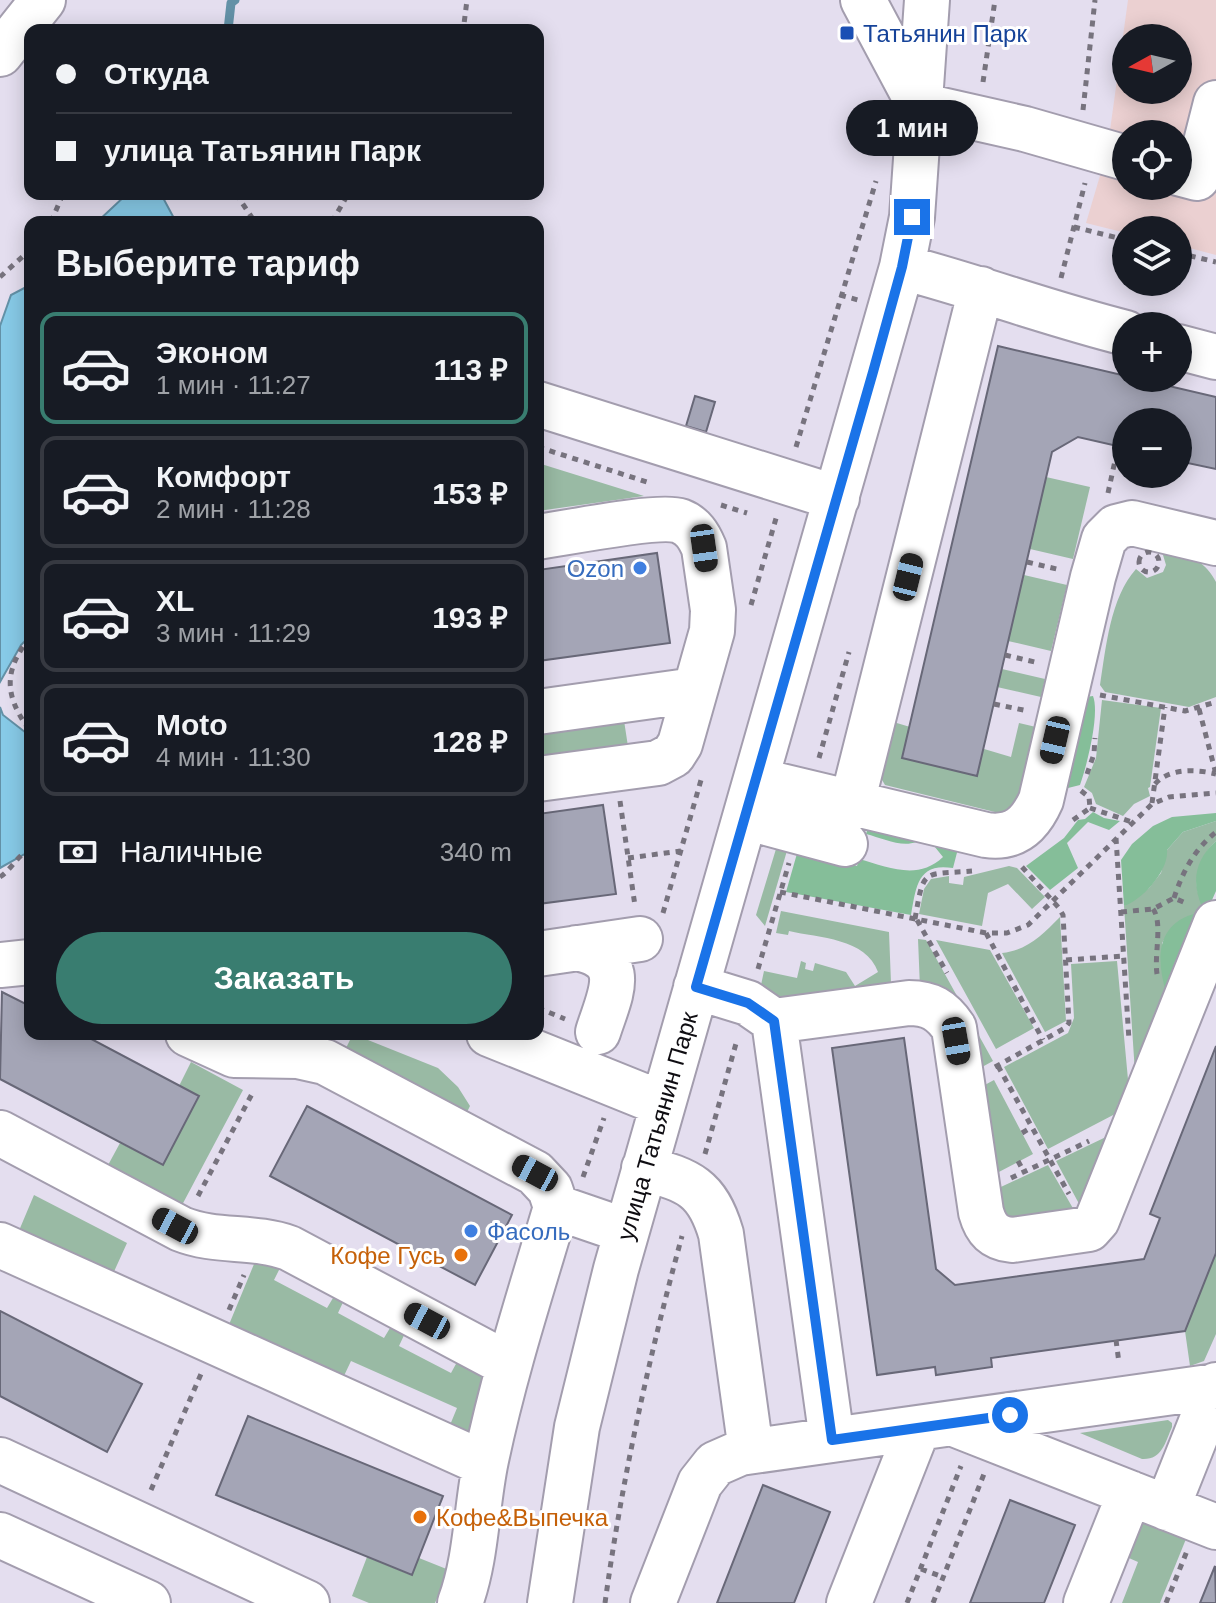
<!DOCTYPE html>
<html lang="ru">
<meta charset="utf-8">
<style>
body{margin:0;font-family:Helvetica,sans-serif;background:#20242c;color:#f1f3f6;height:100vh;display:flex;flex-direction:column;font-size:30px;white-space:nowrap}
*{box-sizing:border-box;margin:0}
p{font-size:26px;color:#9ea1a6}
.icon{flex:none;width:44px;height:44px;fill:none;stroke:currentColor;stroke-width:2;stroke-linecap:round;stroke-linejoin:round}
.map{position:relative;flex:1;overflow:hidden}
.panel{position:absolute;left:24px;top:216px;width:520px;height:824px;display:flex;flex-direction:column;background:#171b24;border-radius:16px;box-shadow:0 4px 20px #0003}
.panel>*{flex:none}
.hud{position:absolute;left:24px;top:24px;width:520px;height:176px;border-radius:16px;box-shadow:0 4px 20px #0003;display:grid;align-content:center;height:176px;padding:0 32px;background:#171b24}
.needle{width:52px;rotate:262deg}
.fabs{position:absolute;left:1112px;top:24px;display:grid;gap:16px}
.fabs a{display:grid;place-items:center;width:80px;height:80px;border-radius:50%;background:#171b24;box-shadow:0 4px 20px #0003;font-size:40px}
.end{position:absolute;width:36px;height:36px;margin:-18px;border:10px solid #1a73e8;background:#fff;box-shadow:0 0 0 4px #fff}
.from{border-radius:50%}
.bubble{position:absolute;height:56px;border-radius:28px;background:#171b24;box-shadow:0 4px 20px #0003;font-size:26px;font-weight:600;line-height:56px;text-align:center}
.car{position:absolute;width:24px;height:48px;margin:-24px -12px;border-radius:10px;box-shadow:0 0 6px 2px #0007;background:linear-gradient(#222 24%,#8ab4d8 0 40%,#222 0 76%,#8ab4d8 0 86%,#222 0)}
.hud b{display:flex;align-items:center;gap:28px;height:76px;font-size:30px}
.hud b+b{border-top:2px solid #363941}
.hud i{width:20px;height:20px;background:#f1f3f6}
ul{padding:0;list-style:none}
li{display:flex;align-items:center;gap:24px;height:112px;margin:0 16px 12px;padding:0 16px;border:4px solid #363941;border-radius:16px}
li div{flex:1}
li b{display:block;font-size:30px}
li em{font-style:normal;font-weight:600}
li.on{border-color:#397d70}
li>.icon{width:72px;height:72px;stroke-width:1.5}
h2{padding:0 32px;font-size:36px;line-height:96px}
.pay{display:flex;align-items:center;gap:20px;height:88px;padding:0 32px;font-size:30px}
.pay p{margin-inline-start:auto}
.primary-button{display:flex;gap:16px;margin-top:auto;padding:16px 32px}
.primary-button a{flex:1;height:92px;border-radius:48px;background:#397d70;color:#fff;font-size:32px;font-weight:600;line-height:92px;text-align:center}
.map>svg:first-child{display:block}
</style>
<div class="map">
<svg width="1216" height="1603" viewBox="0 0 1216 1603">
<rect width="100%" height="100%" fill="#e4deef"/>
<path fill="#ebd0d1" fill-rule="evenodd" d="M1128 0H1216V255L1178 245V230H1126V233L1086 223 1107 152ZM1126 38H1178V90H1126ZM1126 134H1178V186H1126Z"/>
<path fill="#99baa4" d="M538 463 644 496 538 511Z
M1046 477 1090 487 1073 559 1030 549Z
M1163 555C1187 553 1205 560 1216 582V697L1189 707 1105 692 1100 685C1106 648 1110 598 1136 569L1147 578 1163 572 1166 565Z
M1024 575 1067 585 1051 651 1008 641Z
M1002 669 1045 679 1041 697 997 687Z
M1102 700 1161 708 1150 787 1148 788 1150 796 1134 804 1123 816 1096 804 1092 793 1084 787 1096 758Z
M623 714 629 753 538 766V726Z
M890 721 1011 757 1019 723 1036 727 1017 805 1003 814 885 785 878 773Z
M1216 821V841C1197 858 1188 891 1208 909L1171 929 1162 943 1166 992 1135 1073 1124 906 1149 888 1161 873 1167 850 1183 832Z
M791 837 765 926 756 915 779 839Z
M1009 866 1017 868 1045 897 1032 909 1008 884 988 893 982 926 919 914 924 889 931 879 949 876V883L963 885 964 877Z
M781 911 889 932 891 983 920 988 918 939 926 940 993 1061 973 1072 966 1025 779 1003 761 985 764 971 797 978 801 961 806 963 805 969 813 971 815 963 846 972 855 986 878 972C866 938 819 938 789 931L788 935 776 933Z
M1060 917 1066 1021 1045 1032 1002 953C1028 950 1042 935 1060 917Z
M936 940 990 950 1034 1028 996 1049Z
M1117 961 1130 1101 1118 1103 1117 1113 1048 1149 1004 1067 1068 1033 1074 1018 1071 964Z
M353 1034 438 1068 458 1087 470 1106 465 1116 343 1054Z
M191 1062 243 1090 181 1207 107 1167 120 1143 163 1165 199 1097 179 1086Z
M994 1080 1033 1154 995 1174 981 1087Z
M1108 1136 1084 1213 1056 1161Z
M1048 1165 1078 1217 1006 1224 990 1192Z
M34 1195 127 1243 112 1276 18 1233Z
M259 1252 283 1262 274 1280 327 1308 336 1293 345 1298 338 1313 384 1338 393 1323 406 1331 399 1346 451 1373 462 1353 487 1364 479 1439 450 1425 457 1408 351 1361 342 1380 228 1327Z
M1216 1253V1334L1204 1361 1190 1366 1185 1331Z
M1168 1420 1172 1423V1427C1165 1443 1162 1460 1142 1459L1080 1433Z
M1142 1521 1186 1539 1160 1603H1122L1138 1562 1122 1555Z
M367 1557 411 1575 419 1558 449 1570 435 1603H369L352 1596Z"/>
<path fill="#85be99" d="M1093 696C1100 714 1087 765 1080 785L1068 788 1059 786 1079 698Z
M1093 812 1104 818 1120 821 1109 830 1088 822 1067 843 1078 868 1050 890 1026 866 1064 838 1078 820 1085 819Z
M1216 813V821L1183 832 1167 850C1169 871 1142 900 1124 906L1121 860 1132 844 1153 826 1172 817Z
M871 818 960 841 953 868C917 862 916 888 911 915L786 892 800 843 857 866 859 859C888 867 918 881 943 857L926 836C909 852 886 839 866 834Z
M1216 841V891L1208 909 1202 907C1191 881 1195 860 1216 841Z
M1197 913 1166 992C1156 959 1156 923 1197 913Z"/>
<path fill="#87cae7" stroke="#6391a7" stroke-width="2" d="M127 194H161L176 222H97Z
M30 285V636L21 645 0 682V326L11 295Z
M0 707 3 715 30 736V851L0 868Z"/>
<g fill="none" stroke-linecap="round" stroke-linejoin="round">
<path stroke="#6391a7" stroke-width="9" d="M228 30 231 3 235 0"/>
</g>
<path fill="#a4a5b6" stroke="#686878" stroke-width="2" d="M998 346 1216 397V469L1178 461V422H1126V448L1078 437 1052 452 977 776 902 758Z
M695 396 715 402 706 432 686 426Z
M657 553 670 643 538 661V570Z
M603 805 616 894 538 904V814Z
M2 992 30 1006V1034H82L199 1096 163 1165 0 1079Z
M904 1038 936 1269 955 1285 1144 1259 1160 1218 1150 1214 1216 1046V1253L1185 1331 991 1358 992 1367 936 1375 935 1367 877 1375 832 1048Z
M307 1106 512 1215 475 1285 270 1176Z
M0 1311 142 1384 107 1452 0 1396Z
M248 1416 443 1496 412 1575 216 1495Z
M763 1485 830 1512 794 1603H717Z
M1010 1500 1075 1525 1044 1603H970Z
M1215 1566 1216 1603H1200Z"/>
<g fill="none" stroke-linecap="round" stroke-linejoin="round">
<g stroke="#a39dae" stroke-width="48">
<path id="minor" d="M863 0 919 105 1025 129 1126 158
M0 54 43 0
M1178 173 1197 178 1216 103
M902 267C978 287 1050 314 1126 333
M1178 347 1216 357
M538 404 837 498
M538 537C566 533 659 514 680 521 693 526 699 536 704 548L713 610 712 631 680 744 673 755 658 763 538 779
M538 712 695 690
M756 780 986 835C1015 839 1030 825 1041 800L1093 577 1104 539 1116 527 1132 523 1216 543
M852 803 981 289
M745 817 845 844
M576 948C631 959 610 994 598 1032
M538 954 640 939
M0 965 30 962
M696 987 748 1003 774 1021 832 1440 1216 1386
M774 1021 909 1003C930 1003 942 1010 954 1028L981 1212C986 1230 994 1238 1012 1240L1089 1229 1097 1220 1216 923
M188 1034 234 1055 298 1056 325 1062 535 1173 550 1189 556 1207
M489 1034 663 1104
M0 1133 181 1229C216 1243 253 1235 289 1248L509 1365
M644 1168C688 1181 707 1186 721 1234L751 1451
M0 1245 485 1464
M954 1424 1216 1527
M0 1460 307 1603
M1167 1508 1216 1385
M0 1535 148 1603
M460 1603C477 1557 476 1507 486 1460 504 1374 531 1291 556 1207L626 1231
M550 1603 577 1427 616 1269 902 267 912 217 927 0
M653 1603 700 1483 715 1464 740 1453 832 1440
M849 1603 918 1428
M1086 1603 1130 1493"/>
</g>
<path stroke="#77737e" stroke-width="5" stroke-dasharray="6 6" stroke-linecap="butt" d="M456 30 464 24 467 0
M983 82 995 0
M1083 110 1095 0
M236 194 255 222
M51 222 63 194
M332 222 348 194
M1074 227 1126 240
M1178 253 1216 262
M0 277 30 250
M1061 278 1085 183
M840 295 858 300
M538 447 650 483
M796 447 876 181
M1108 493 1118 447
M721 505 747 513
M1139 562a10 10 0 1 1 20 0a10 10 0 1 1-20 0Z
M1027 562 1061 570
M751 605 777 515
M30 637C5 669 3 693 28 728L30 726
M1005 655 1039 663
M1100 695 1185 711 1216 702
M994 704 1028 711
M1199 709 1216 774
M819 758 849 652
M1087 774 1094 754 1095 738
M1155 784C1169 768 1196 769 1216 774
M620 801 635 906
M1152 803 1165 707
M1090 808 1132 822
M1073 820 1090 808 1089 797 1080 790
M1116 838 1129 1040
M628 858 681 851
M0 877C11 870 18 854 30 850
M780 892 986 933H1007L1028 925 1152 804 1169 797 1216 793
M1174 898C1183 871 1194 850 1216 832
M1153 909C1163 922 1154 955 1157 974
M1121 912 1153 909 1174 898 1188 904
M663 913 701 780
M915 919C924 867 922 875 972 871
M917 920 947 973
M986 933 1043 1040
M1066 960 1124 956
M758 969 789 863
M538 1008 565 1019
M998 1066 1069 1194
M995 1067 1065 1028 1069 1023 1063 915 1059 908 1022 867
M1022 1133 1032 1127
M705 1154 737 1040
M1018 1161 1024 1172
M583 1177 604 1118
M1011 1178 1089 1141
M198 1196 253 1092
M229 1310 244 1275
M1116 1340 1119 1363
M151 1490 201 1374
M921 1569 943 1577
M605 1603C622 1479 649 1357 682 1236
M907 1603 961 1466
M933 1603 984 1474
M1166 1603 1187 1551"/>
<use href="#minor" stroke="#fff" stroke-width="44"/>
</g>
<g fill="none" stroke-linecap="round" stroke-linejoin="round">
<path stroke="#1a73e8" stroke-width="10" d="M912 217 902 267 873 372 696 987 748 1003 774 1021 832 1440 1010 1415"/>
</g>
<rect fill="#1a4fb4" stroke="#fff" stroke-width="3" x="839" y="25" width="16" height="16" rx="4"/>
<g fill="#3f7fe0" stroke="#fff" stroke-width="3">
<circle cx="640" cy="568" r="8"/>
<circle cx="471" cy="1231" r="8"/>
</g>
<g fill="#e8710a" stroke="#fff" stroke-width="3">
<circle cx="461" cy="1255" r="8"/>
<circle cx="420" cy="1517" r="8"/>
</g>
<g text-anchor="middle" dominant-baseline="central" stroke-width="6" stroke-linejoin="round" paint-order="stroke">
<g font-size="24" fill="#164399" stroke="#fff" text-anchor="start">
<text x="863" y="33">Татьянин Парк</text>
</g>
<g font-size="24" fill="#366cbe" stroke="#fff" text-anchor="end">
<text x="624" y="568">Ozon</text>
<text x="487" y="1231" text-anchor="start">Фасоль</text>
</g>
<g font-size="24" fill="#0f0d12" stroke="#fff">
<text transform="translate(657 1126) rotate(-74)">улица Татьянин Парк</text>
</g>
<g font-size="24" fill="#c56008" stroke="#fff" text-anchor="end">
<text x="445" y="1255">Кофе Гусь</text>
<text x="436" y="1517" text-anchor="start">Кофе&amp;Выпечка</text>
</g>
</g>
</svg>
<div class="fabs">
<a><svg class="needle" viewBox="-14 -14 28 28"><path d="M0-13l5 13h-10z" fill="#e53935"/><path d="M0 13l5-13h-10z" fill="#9ea1a6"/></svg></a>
<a><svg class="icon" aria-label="locate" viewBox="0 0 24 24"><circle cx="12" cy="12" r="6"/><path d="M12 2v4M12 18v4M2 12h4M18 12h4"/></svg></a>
<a><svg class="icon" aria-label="layers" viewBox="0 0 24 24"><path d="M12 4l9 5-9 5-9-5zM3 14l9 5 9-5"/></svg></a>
<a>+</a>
<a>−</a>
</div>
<i class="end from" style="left:1010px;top:1415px"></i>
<i class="end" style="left:912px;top:217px"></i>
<div class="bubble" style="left:846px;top:100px;width:132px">1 мин</div>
<i class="car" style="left:704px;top:548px;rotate:172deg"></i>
<i class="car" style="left:908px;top:577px;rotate:14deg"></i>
<i class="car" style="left:1055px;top:740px;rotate:193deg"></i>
<i class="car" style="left:956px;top:1041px;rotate:170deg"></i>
<i class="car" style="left:535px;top:1173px;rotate:298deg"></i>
<i class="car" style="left:175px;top:1226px;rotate:298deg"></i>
<i class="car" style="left:427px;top:1321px;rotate:298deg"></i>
<div class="hud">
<b><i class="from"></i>Откуда</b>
<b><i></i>улица Татьянин Парк</b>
</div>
<section class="panel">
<h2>Выберите тариф</h2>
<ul>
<li class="on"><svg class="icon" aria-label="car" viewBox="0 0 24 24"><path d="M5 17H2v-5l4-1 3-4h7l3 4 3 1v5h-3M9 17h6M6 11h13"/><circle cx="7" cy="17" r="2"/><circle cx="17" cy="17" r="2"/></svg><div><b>Эконом</b><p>1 мин · 11:27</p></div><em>113 ₽</em></li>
<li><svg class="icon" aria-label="car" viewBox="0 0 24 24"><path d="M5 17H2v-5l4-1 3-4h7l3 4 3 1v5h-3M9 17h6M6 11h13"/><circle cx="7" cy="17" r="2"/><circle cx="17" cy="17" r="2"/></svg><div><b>Комфорт</b><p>2 мин · 11:28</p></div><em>153 ₽</em></li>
<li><svg class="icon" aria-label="car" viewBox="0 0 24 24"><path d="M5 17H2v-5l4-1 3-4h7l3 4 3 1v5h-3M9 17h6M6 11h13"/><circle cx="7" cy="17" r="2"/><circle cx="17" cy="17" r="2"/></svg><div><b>XL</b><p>3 мин · 11:29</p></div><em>193 ₽</em></li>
<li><svg class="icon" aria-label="car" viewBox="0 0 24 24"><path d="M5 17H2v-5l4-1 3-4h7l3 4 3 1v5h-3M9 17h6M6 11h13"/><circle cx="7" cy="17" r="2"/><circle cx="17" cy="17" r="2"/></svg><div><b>Moto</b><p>4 мин · 11:30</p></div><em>128 ₽</em></li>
</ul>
<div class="pay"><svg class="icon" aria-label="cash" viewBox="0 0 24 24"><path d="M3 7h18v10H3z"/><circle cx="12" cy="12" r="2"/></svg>Наличные<p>340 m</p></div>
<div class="primary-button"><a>Заказать</a></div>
</section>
</div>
